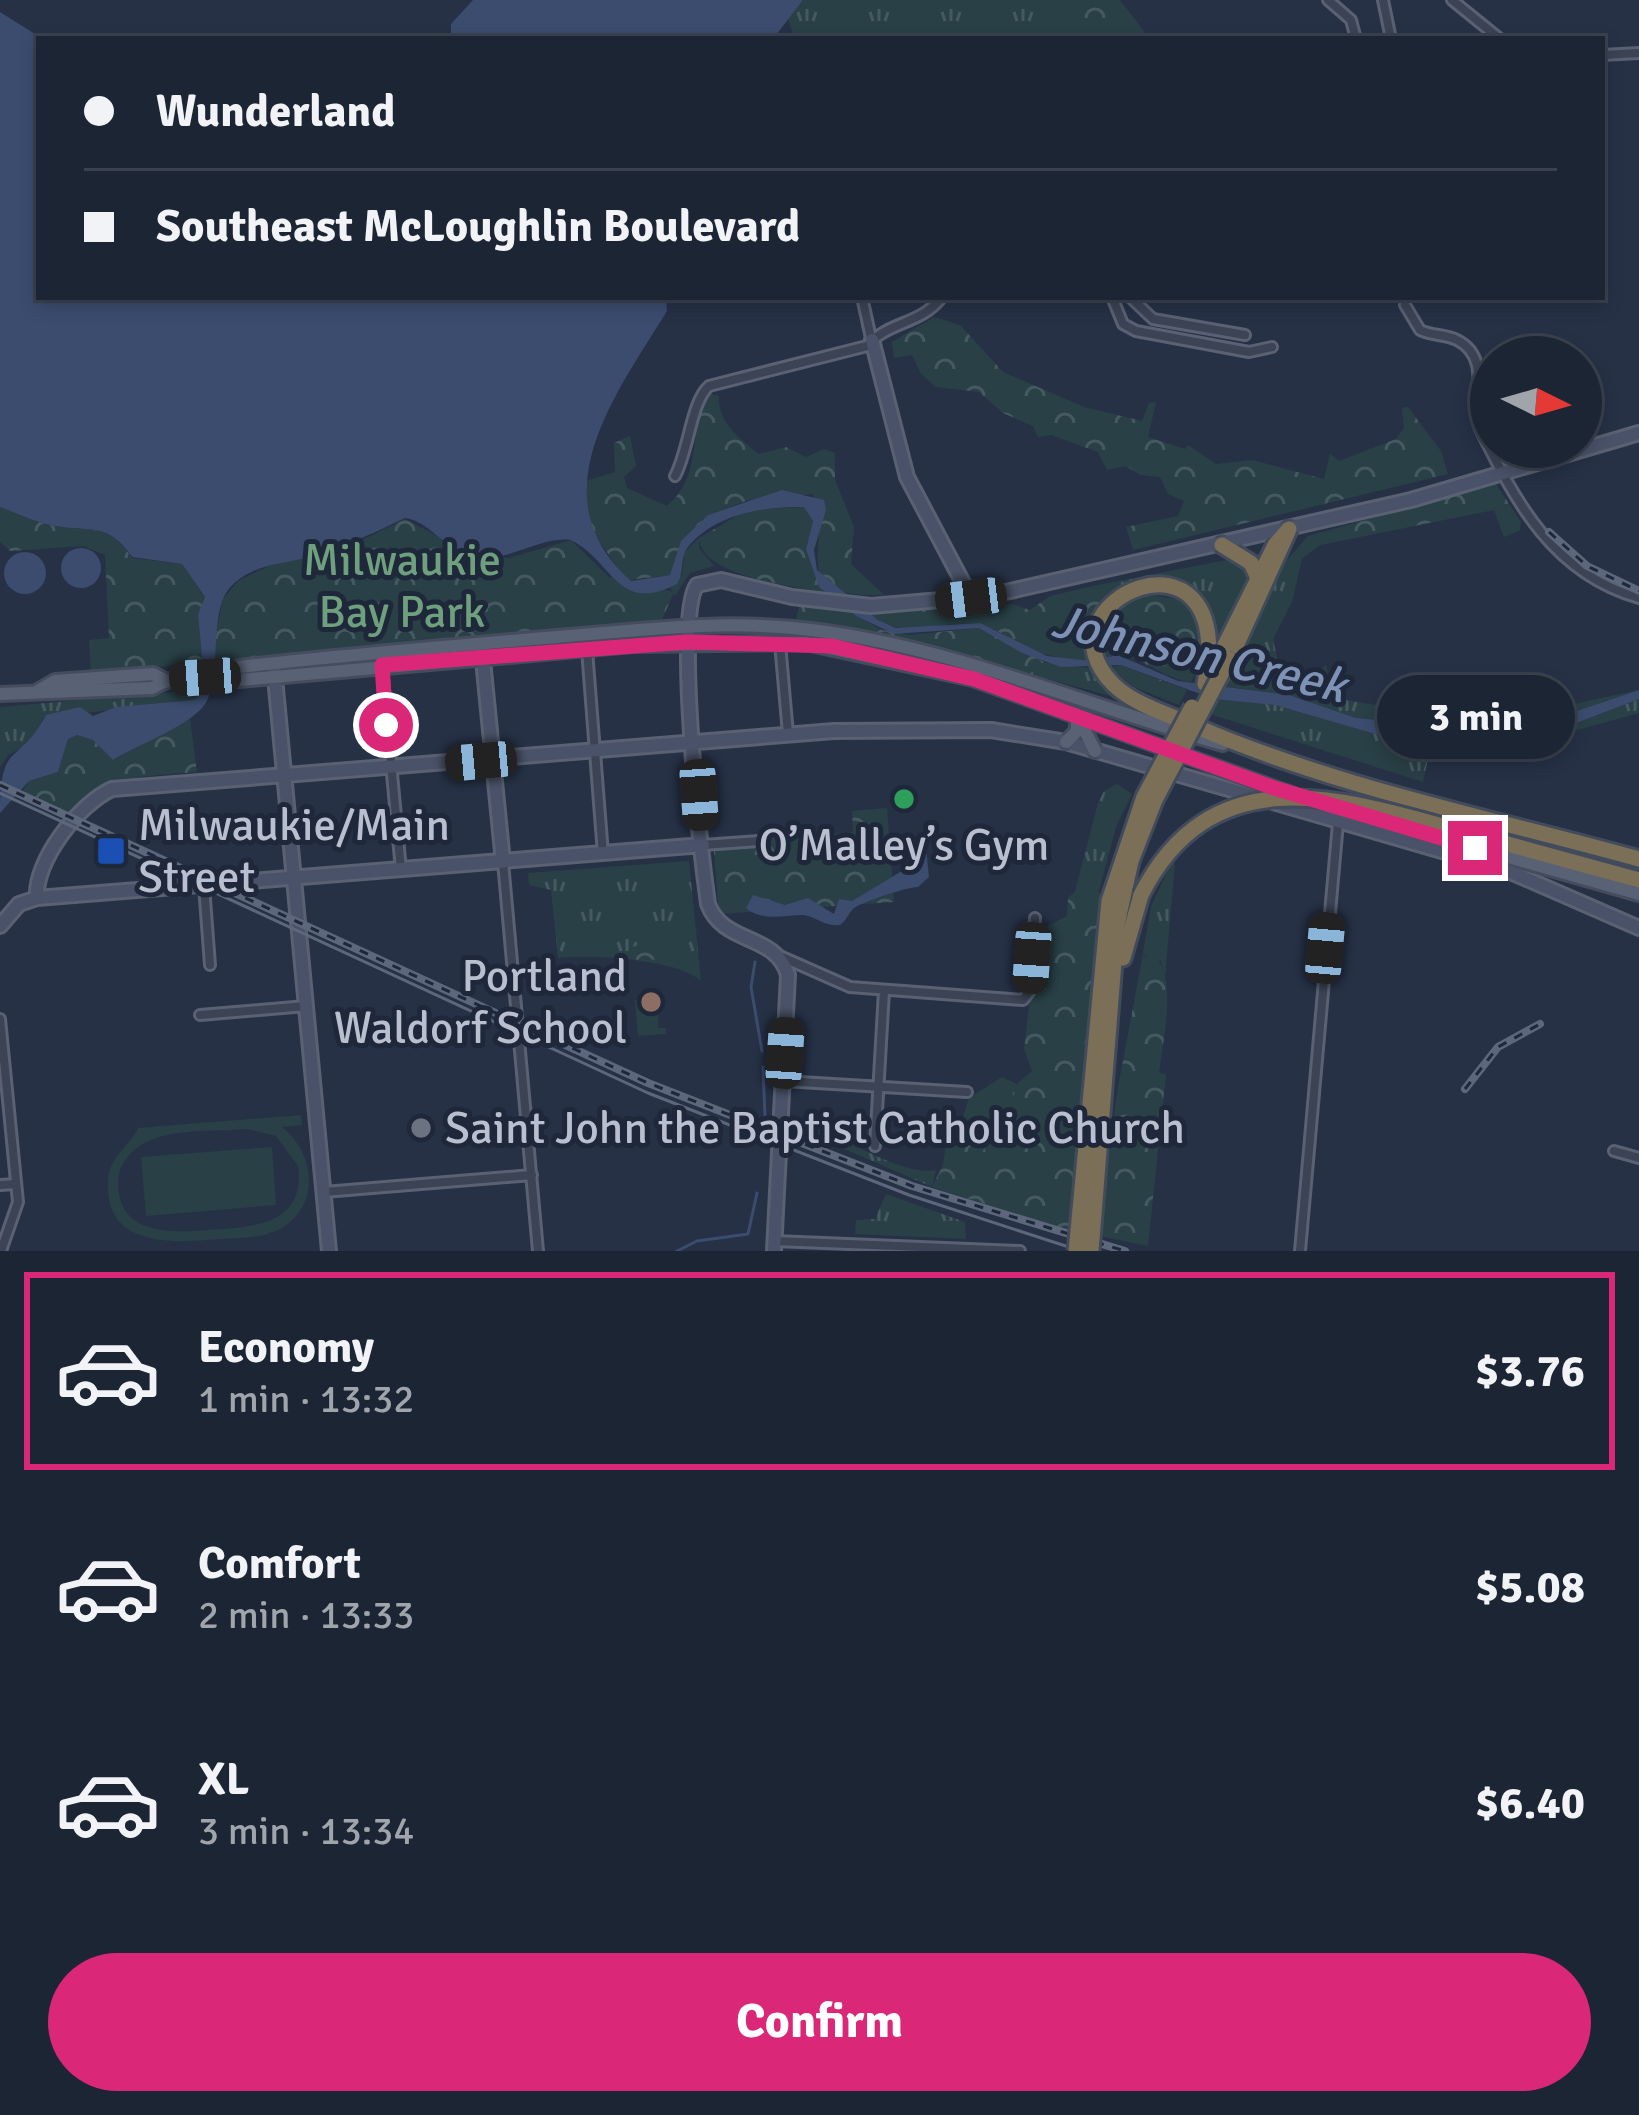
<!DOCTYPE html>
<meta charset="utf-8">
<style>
body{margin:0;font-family:Signika,sans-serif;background:#293140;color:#f1f3f6;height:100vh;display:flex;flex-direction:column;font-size:45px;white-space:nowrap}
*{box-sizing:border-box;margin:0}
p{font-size:39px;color:#a0a5ac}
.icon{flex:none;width:66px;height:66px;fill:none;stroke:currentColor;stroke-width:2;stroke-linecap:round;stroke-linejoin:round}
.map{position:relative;height:1251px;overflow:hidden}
.sheet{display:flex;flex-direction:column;background:#1c2534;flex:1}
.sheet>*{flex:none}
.guide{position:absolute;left:36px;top:36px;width:1569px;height:264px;border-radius:0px;box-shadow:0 6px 18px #0003,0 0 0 3px #3a424f;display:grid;align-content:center;height:264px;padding:0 48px;background:#1c2534}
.needle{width:78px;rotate:95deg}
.buttons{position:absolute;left:1470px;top:336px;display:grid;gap:24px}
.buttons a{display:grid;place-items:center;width:132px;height:132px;border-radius:50%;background:#1c2534;box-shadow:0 6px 18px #0003,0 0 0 3px #3a424f;font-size:60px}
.end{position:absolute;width:54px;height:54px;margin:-27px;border:15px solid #db2777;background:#fff;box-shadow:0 0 0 6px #fff}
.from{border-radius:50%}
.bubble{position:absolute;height:84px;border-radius:42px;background:#1c2534;box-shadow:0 6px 18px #0003,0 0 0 3px #3a424f;font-size:39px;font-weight:700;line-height:84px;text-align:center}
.car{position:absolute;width:36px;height:72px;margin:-36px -18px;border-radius:15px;box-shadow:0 0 9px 3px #0007;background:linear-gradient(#222 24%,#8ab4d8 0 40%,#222 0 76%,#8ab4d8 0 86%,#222 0)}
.guide b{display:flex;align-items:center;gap:42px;height:114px;font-size:45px}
.guide b+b{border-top:3px solid #3a424f}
.guide i{width:30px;height:30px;background:#f1f3f6}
ul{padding:21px 0 0;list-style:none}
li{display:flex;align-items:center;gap:36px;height:198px;margin:0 24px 18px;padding:0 24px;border:6px solid transparent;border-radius:0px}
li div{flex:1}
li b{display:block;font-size:45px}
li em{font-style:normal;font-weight:700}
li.current{border-color:#db2777}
li>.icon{width:108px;height:108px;stroke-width:1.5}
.cta{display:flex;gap:24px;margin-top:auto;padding:24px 48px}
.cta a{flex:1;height:138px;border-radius:72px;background:#db2777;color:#fff;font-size:48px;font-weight:700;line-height:138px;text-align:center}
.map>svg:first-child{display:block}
</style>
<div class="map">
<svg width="1639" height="1251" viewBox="0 0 1639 1251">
<defs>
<pattern id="grass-tufts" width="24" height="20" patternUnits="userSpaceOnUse" patternTransform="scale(3)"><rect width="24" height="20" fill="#284046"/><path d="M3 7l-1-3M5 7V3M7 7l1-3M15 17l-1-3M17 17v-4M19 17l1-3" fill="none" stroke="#455a60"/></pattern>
<pattern id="forest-crowns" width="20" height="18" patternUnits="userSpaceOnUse" patternTransform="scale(3)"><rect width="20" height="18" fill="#284046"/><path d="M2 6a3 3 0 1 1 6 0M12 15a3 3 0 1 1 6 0" fill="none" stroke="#455a60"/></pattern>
</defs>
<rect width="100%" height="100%" fill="#263146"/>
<path fill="url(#grass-tufts)" d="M803 0H1115L1041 39H795L788 19Z
M699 538V548L714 566 690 573 675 596 670 587 682 575 684 553Z
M1232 559 1245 564 1249 583 1218 644C1215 583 1148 555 1104 599L1093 586Z
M1302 559 1292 602 1273 639 1282 681 1308 679 1326 665 1333 698 1401 709 1503 697 1511 704 1545 710 1639 690 1544 722 1472 708 1387 720 1356 718 1289 695 1221 686 1287 560Z
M1044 662 1094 669 1118 698 1029 674Z
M1121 665 1187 690 1179 705 1134 687 1110 668Z
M205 689 195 700 43 718 36 740 8 755 0 767V707Z
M1214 699 1275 705 1375 734 1475 721 1534 731 1562 729 1639 699V713L1548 738 1493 729 1433 736 1423 782 1207 713Z
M1117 784 1132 794 1116 827 1099 891H1075L1098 803 1104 791Z
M689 861 701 981C678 959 588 954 558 958L551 890 529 885 528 873Z
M1171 864H1175L1165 976 1161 961 1146 954 1142 959 1151 906Z
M1002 1077 1017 1084 1009 1115 982 1152 975 1153 959 1129 969 1098Z
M794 1117 818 1119V1127L846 1135V1142C871 1153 910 1175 936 1170L932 1187 792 1126Z
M886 1194 965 1222 966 1239 855 1234 856 1220 875 1219Z"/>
<path fill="url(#forest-crowns)" d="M1098 0H1120L1150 39H1035L1056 17Z
M934 317 960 325 1003 372 1084 407 1142 421 1149 403 1156 402 1148 437 1185 449 1188 445 1216 464 1252 460 1324 479 1330 454 1339 461 1396 439 1404 428 1402 408 1408 407 1441 451 1448 474 1133 550 1126 527 1178 516 1184 501 1168 494 1160 477 1140 475 1126 466 1107 470 1098 452 1051 435 1038 437 1033 426 1003 413 979 392 936 387 921 374 912 355 894 358 892 342Z
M706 393 719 396C717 422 740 439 759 454L786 447 806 457 824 449 835 453V480L854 527 851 564 884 595C781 598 835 550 813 494L746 501 708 515 670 575 629 580 674 592 661 622 91 673 89 640 109 638 105 555 83 546 10 551 0 542V507C18 514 37 523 56 526 93 532 109 523 132 558L182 564 205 598 198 614 213 649 223 599 238 581 273 564 362 540 405 519 477 557 509 558 571 540 610 578 620 571 588 525 585 481 615 472 614 443 630 436 636 466 624 477 627 488 667 506C703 476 689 430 706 393Z
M1496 484 1521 522 1520 530 1504 537 1494 510 1320 545 1295 564 1287 560 1308 536Z
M805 507 813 521 806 549 824 592C792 586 701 576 699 538L747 510Z
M1093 586 1104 599 1088 631 1091 661C1068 659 1048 657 1027 648 1009 640 997 627 977 624 938 619 904 643 869 613L1012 604 1030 610 1050 596Z
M1142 594 1177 599C1206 620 1207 652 1191 682 1160 679 1138 650 1105 658 1097 624 1115 610 1142 594Z
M799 606 850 612 882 630 909 635 979 628 1044 662 1029 674 881 634 796 621Z
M190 719 197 772C148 776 107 774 74 815L23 791 29 781 58 772 68 739 77 735 93 740 113 760Z
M887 808 894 902 719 914 713 841 853 832 852 811Z
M1080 887 1093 886 1100 893 1070 1231 932 1187 943 1165 948 1129H959L975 1152H982L1009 1115 1017 1084 1032 1071 1024 1049 1038 931 1067 916 1068 898Z
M671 938 676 949 670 959 637 960 630 953 632 947Z
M1151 952C1179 972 1163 1039 1159 1073L1166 1074 1148 1246 1100 1236 1116 1098 1142 959Z"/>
<path fill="#284046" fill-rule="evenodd" d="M659 999 658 1028H666V1034L638 1036 635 1000Z
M301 1115 302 1125 282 1127C315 1153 321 1204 282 1228 263 1239 239 1238 219 1239 173 1243 104 1248 108 1181 109 1156 130 1146 138 1128ZM247 1129 276 1136 298 1166C306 1225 252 1227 209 1230 165 1234 111 1233 119 1173 137 1123 203 1133 247 1129Z
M272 1147 276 1205 146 1216 141 1157Z"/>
<path fill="#3b4c6f" d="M473 0H803L773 39H451V24Z
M0 12 43 39H39V297H666L667 311C614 397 537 497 631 581L670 575 681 541 708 515 782 490 824 500 826 510 814 550 817 570 878 620 896 628 980 623 1047 656 1091 661 1118 655 1178 681 1289 695 1356 718 1380 720 1472 708 1544 722 1639 690V699L1561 729 1534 731 1475 721 1375 734 1275 705 1214 699 1121 665 1061 667 1022 653 979 628 894 634 856 616 819 587 806 549 813 521 804 507C765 506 715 514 688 547 679 559 685 572 677 584 617 615 614 562 571 540 541 536 512 561 479 557 444 552 432 522 405 518 377 532 350 543 320 554 289 565 251 561 228 590 209 614 222 680 205 704 192 725 135 746 113 760L93 740 77 735 68 739 58 772 29 781 0 813C0 738 18 768 46 715L80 707 93 716 116 707 195 700 205 688 198 614 205 597 182 564 132 557C109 523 93 532 56 526 37 523 18 514 0 507Z
M61 568a20 20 0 1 1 40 0a20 20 0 1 1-40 0Z
M4 573a21 21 0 1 1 42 0a21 21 0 1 1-42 0Z
M925 838 929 877 918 887C910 886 858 903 853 909 848 914 846 921 840 925 824 927 816 916 803 915 782 915 763 922 746 908L753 895 785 905 808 898 834 914 839 899 852 901 902 871 917 842Z"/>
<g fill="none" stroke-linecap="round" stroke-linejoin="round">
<path stroke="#3b4c6f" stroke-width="3" d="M755 962 751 987 762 1051
M763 1067 765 1118
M677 1251 697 1241 748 1234 757 1193"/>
<g stroke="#596172" stroke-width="14">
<path id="street" d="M1328 0 1351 20 1356 39
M1383 0 1391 39
M1452 0 1500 39
M1602 55 1639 53
M862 297 871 338
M1112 297 1123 324 1136 331 1249 352 1272 347
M1130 297 1153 319 1245 335
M1405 305 1420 330C1432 336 1445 334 1457 340 1493 358 1471 402 1480 429 1516 503 1554 574 1639 598
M675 476C689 450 691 402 709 386L867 346C888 321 921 325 942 297
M780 643 788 734
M587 650 603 854
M382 667 401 870
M703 845 759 841
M503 862 538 1251
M204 886 210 965
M782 957 850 987 1023 1000 1030 991 1035 918
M200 1015 306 1006
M0 1019 18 1202 1 1251
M783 1081 967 1092
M875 1146 884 991
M1614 1151 1639 1158
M0 1185 16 1184
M324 1192 532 1175
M775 1241 1020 1251
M1300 1251 1338 823"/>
</g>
<g stroke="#596172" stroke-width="18">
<path id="secondary" d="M872 340 907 477 971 598
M482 650 503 862
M274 667 329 1251
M37 898C34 861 79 804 112 789L834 731 991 730 1066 742 1504 869 1639 928
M0 926 19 904 37 898 703 845
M774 1251 788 975C776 933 723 945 708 904 701 853 674 616 697 585L721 580 792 597 871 606 988 596 1411 500 1639 433"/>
</g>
<g stroke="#444c5e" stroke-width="18">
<path id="primary" d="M227 675 239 667C345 655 451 646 557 637 640 630 728 619 811 630 952 647 1087 706 1223 744
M38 691 55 681 153 674 165 680
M0 694 152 688C173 675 216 671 239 680L633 645 806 643 973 679 1294 795
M1077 715 1095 751
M1066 742 1077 731V715
M1325 805 1639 894"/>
</g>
<g stroke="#424b5c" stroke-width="21">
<path id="highway" d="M1222 545 1251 563 1258 578
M1236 646 1288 532
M1212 671 1275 545 1289 529
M1205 684C1238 510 1029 601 1114 685 1135 705 1168 714 1195 726 1335 787 1491 818 1639 859
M1464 832 1639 880
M1123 958 1141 895
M1080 1210 1109 901 1144 797
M1094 1214 1117 924 1131 861 1155 800"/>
</g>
<use href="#street" stroke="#3b4355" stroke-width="8"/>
<use href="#secondary" stroke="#495268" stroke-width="12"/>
<use href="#primary" stroke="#596275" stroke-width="12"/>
<use href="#highway" stroke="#7b7057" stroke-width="15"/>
<path stroke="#5d677c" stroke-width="3" d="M0 793 648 1093 909 1195 1081 1251"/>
<g stroke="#5d677c" stroke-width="8">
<path id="rail" d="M1549 532 1587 566 1639 591
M0 785 648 1083 912 1186 1125 1251
M1465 1089 1498 1047 1540 1024"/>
</g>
<use href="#rail" stroke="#1f283a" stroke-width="3" stroke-dasharray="9" stroke-linecap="butt"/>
<g stroke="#424b5c" stroke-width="21" stroke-linecap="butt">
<path id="highway-bridge" d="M1144 797 1192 707
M1155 800 1229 659
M1141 895C1212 755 1343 798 1464 832
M1076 1251 1080 1210
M1091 1251 1094 1214"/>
</g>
<use href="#highway-bridge" stroke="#7b7057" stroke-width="15"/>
</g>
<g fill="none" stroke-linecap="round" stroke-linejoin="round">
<path stroke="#db2777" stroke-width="15" d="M386 725 382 665 687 642 832 646 974 679 1274 788 1475 848"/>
</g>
<circle fill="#2e9e5b" stroke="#1f283a" stroke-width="4.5" cx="904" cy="799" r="12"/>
<rect fill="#1a4fb4" stroke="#1f283a" stroke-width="4.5" x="96" y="836" width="30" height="30" rx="6"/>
<circle fill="#8d6e63" stroke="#1f283a" stroke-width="4.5" cx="651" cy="1002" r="12"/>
<circle fill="#6b7280" stroke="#1f283a" stroke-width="4.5" cx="421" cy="1128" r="12"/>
<g text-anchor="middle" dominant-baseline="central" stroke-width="10" stroke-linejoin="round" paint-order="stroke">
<g font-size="45" fill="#6ea07e" stroke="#1f283a">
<text x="402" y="560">Milwaukie<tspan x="402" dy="52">Bay Park</tspan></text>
</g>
<g font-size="45" fill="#b9bfce" stroke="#1f283a" text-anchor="start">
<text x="138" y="825">Milwaukie/Main<tspan x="138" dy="52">Street</tspan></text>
<text x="904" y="845" text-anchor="middle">O’Malley’s Gym</text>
<text x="627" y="976" text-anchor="end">Portland<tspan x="627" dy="52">Waldorf School</tspan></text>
<text x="445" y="1128">Saint John the Baptist Catholic Church</text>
</g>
<g font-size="48" font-style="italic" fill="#7e92b6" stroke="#1f283a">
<text transform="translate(1199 654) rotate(13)">Johnson Creek</text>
</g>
</g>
</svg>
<div class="buttons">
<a><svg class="needle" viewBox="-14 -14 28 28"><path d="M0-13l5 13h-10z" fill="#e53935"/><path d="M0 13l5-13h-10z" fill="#a0a5ac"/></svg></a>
</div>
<i class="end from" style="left:386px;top:725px"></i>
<i class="end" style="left:1475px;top:848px"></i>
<div class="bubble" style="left:1377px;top:675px;width:198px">3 min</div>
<i class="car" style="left:971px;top:598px;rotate:263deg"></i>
<i class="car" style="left:205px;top:677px;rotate:266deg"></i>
<i class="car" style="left:481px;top:761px;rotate:265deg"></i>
<i class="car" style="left:699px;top:795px;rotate:176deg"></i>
<i class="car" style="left:1325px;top:948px;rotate:5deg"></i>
<i class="car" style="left:1032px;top:958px;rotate:184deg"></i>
<i class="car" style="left:785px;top:1053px;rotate:4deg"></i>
<div class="guide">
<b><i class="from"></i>Wunderland</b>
<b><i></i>Southeast McLoughlin Boulevard</b>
</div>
</div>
<section class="sheet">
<ul>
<li class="current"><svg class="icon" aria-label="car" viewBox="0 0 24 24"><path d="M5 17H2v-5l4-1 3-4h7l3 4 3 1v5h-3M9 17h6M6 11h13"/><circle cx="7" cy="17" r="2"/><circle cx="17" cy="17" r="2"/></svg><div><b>Economy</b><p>1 min · 13:32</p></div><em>$3.76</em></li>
<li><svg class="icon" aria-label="car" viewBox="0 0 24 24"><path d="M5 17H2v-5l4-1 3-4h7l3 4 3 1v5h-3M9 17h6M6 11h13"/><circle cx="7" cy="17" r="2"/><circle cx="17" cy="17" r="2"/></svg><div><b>Comfort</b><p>2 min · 13:33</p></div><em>$5.08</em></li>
<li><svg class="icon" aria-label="car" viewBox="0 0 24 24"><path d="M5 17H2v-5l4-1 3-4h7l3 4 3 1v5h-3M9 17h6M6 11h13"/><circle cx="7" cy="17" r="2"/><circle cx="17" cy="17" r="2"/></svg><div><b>XL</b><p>3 min · 13:34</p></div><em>$6.40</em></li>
</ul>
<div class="cta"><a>Confirm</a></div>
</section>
